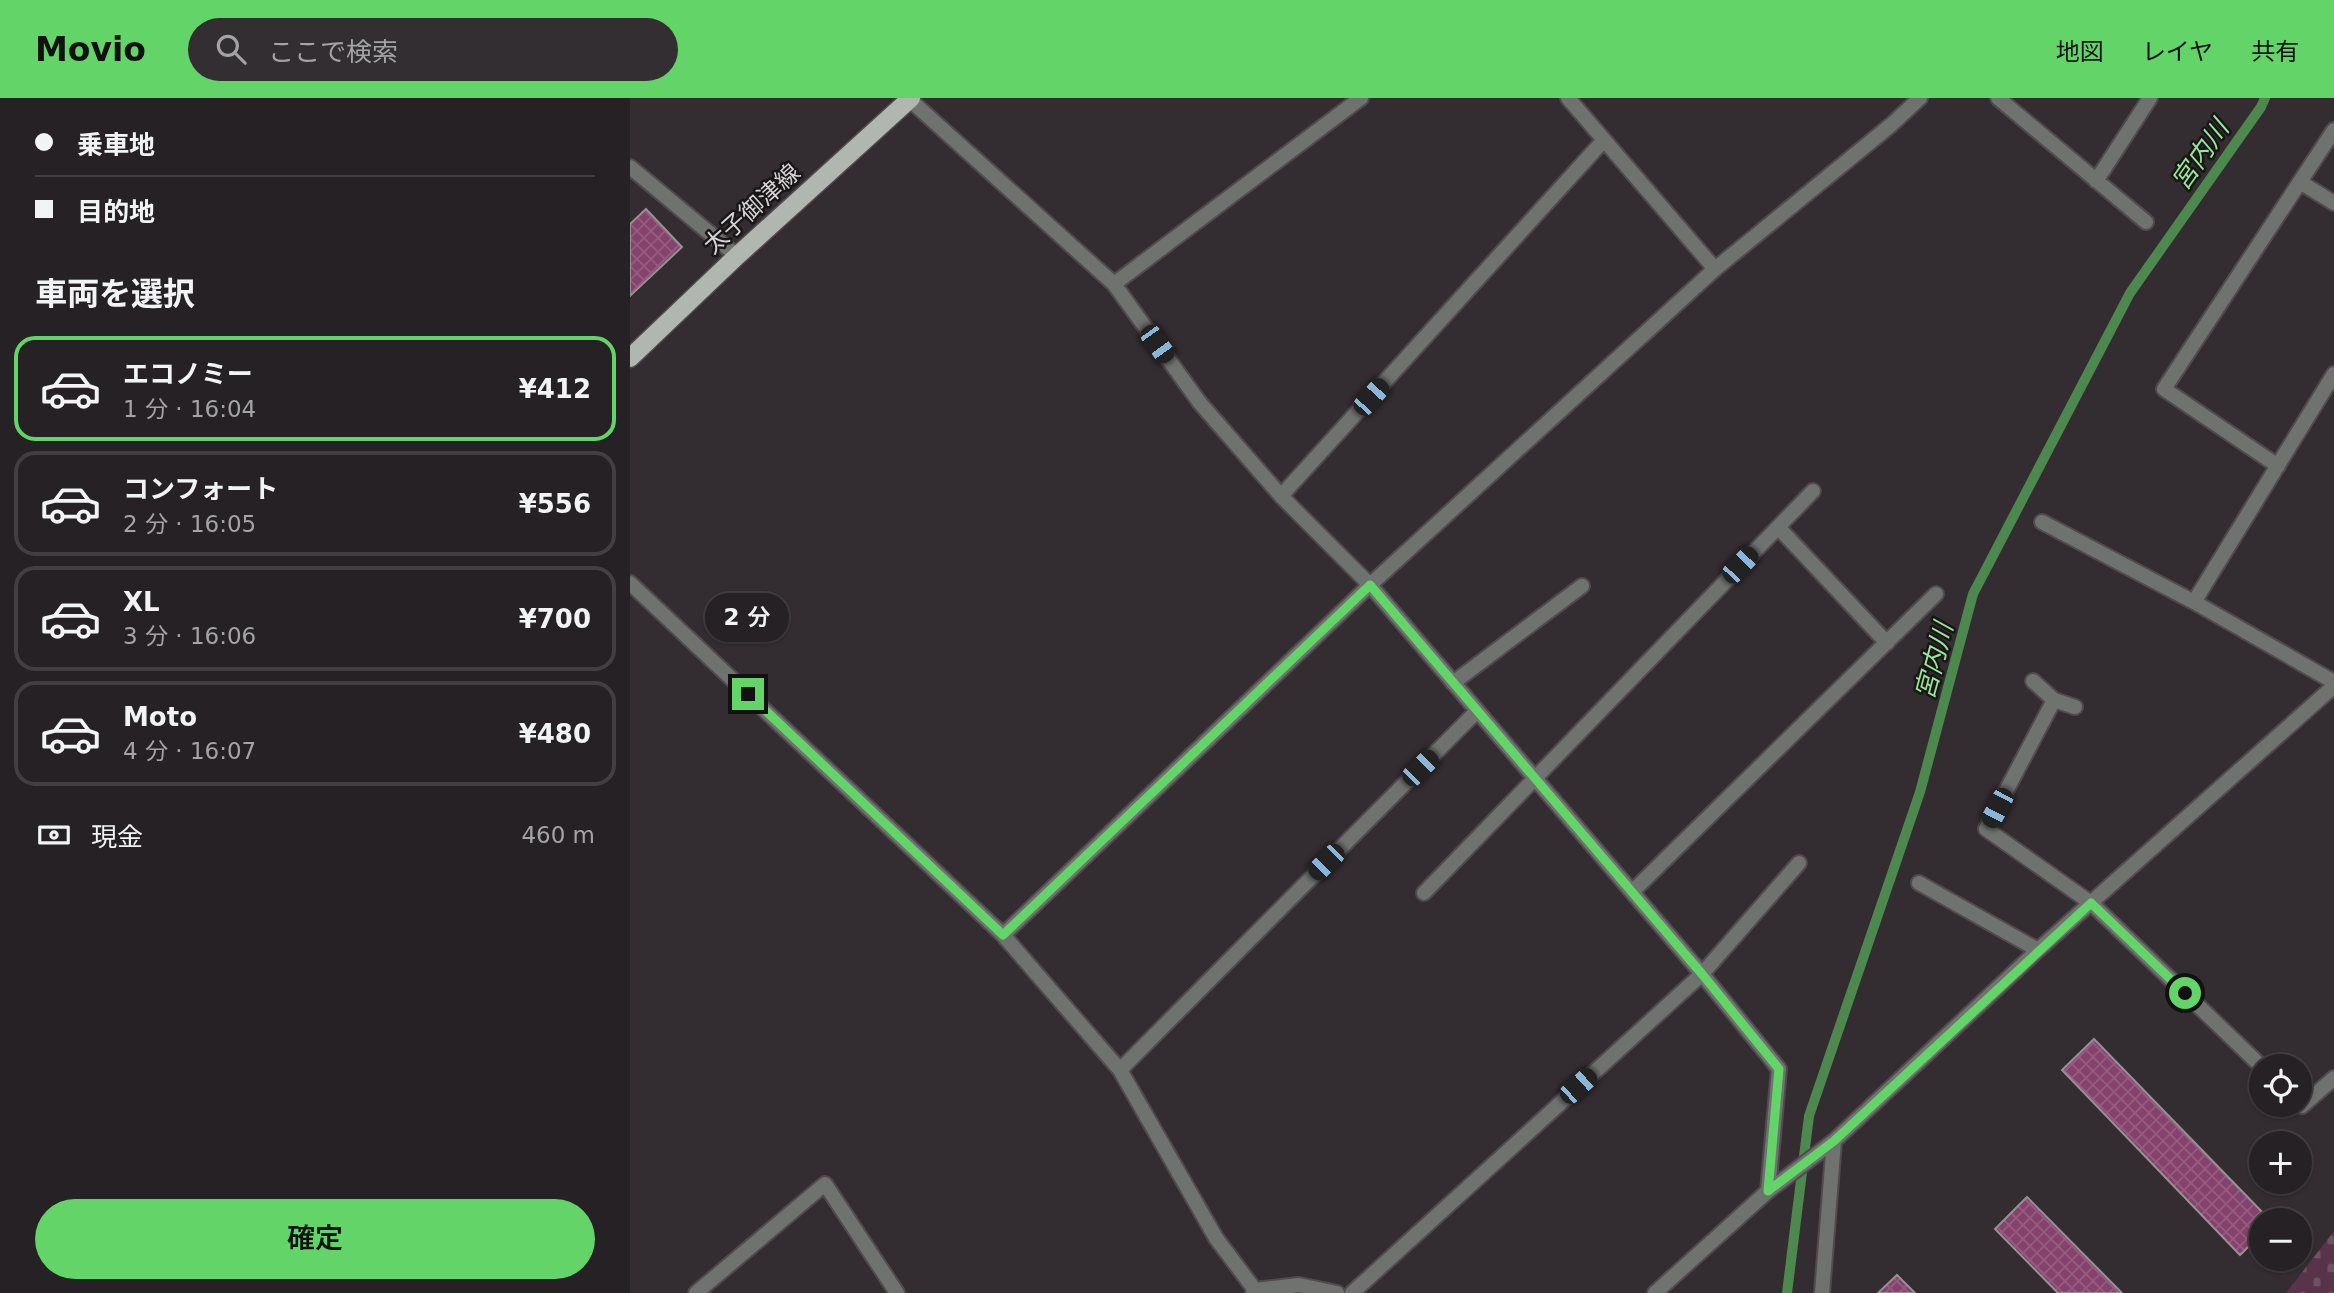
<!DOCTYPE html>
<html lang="ja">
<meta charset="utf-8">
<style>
body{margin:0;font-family:"DejaVu Sans","Noto Sans JP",sans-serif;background:#322e31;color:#f1f3f6;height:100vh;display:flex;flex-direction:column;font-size:26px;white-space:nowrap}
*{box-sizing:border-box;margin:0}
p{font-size:23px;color:#a4a3a6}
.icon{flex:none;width:38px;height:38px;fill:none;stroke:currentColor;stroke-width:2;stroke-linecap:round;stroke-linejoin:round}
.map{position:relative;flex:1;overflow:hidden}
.drawer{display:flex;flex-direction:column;background:#262124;width:630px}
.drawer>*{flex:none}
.banner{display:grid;align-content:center;height:154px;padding:0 35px;background:#262124}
.fabs{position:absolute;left:1619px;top:956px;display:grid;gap:14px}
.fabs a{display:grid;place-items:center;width:63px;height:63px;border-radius:50%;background:#262124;box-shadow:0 2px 5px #0004,0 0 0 2px #423e41;font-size:35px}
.end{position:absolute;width:32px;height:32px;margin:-16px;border:9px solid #63d468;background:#111;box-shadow:0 0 0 4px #111}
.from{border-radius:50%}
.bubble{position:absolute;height:49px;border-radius:24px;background:#262124;box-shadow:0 2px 5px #0004,0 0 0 2px #423e41;font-size:23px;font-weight:600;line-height:49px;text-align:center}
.car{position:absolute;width:21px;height:42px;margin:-21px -10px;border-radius:9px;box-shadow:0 0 5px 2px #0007;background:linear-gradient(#222 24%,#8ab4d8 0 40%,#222 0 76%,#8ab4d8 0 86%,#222 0)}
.banner b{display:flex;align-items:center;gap:24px;height:66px;font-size:26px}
.banner b+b{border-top:2px solid #423e41}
.banner i{width:18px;height:18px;background:#f1f3f6}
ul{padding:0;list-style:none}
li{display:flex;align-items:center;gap:21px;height:105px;margin:0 14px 10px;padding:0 21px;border:4px solid #423e41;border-radius:21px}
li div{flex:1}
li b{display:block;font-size:26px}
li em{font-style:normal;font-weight:600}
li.current{border-color:#63d468}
li>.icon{width:63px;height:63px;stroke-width:1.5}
h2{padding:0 35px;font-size:32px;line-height:84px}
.pay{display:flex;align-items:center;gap:18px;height:77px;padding:0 35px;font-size:26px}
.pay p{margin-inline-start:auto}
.primary-button{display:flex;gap:14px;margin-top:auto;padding:14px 35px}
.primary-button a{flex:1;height:80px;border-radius:42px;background:#63d468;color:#111;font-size:28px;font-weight:600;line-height:80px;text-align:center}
header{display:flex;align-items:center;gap:42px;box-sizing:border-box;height:98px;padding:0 35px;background:#63d468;color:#111}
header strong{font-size:33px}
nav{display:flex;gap:38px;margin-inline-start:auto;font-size:24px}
.search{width:490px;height:63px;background:#322e31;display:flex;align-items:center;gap:18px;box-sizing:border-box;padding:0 24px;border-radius:38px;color:#a4a3a6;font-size:26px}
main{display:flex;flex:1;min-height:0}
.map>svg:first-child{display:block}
</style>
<header>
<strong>Movio</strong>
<div class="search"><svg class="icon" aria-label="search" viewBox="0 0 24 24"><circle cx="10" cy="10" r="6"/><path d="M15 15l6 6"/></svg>ここで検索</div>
<nav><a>地図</a><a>レイヤ</a><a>共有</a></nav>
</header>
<main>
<section class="drawer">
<div class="banner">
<b><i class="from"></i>乗車地</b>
<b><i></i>目的地</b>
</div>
<h2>車両を選択</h2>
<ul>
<li class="current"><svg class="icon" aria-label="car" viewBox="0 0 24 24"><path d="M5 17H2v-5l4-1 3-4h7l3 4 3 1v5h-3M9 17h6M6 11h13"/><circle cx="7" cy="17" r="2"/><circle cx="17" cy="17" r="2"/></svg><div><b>エコノミー</b><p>1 分 · 16:04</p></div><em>¥412</em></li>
<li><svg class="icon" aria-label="car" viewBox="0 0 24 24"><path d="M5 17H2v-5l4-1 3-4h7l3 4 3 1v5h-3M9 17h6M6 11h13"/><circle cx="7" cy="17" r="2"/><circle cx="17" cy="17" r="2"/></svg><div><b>コンフォート</b><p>2 分 · 16:05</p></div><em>¥556</em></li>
<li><svg class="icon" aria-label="car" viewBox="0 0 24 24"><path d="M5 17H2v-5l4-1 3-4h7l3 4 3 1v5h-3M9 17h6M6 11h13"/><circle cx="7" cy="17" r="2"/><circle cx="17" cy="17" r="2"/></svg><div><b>XL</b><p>3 分 · 16:06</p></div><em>¥700</em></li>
<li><svg class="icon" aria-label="car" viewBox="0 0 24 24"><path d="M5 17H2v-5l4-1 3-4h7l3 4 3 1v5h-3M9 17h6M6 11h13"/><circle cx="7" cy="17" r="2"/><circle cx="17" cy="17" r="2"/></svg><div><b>Moto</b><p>4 分 · 16:07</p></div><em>¥480</em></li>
</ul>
<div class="pay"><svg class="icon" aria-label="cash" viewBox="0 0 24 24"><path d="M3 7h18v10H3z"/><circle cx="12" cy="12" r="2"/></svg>現金<p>460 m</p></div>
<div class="primary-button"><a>確定</a></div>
</section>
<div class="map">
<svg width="1704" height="1195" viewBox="0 0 1704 1195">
<defs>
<pattern id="cemetery-stones" width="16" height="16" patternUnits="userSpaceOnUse" patternTransform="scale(1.75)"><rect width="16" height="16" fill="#59334a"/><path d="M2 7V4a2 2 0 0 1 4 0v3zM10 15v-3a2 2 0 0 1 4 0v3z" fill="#705063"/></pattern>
<pattern id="building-cross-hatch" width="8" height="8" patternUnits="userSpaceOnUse" patternTransform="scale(1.75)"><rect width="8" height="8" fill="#85426c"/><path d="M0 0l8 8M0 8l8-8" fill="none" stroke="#965c80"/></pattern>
</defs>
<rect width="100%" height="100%" fill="#332c30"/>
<path fill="url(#cemetery-stones)" d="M1704 1133V1195H1656Z"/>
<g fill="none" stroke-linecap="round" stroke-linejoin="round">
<path stroke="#4d884f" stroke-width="10" d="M1157 1195 1179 1018 1290 694 1343 496 1500 195 1631 9 1635 0"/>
</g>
<path fill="url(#building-cross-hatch)" stroke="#978f93" stroke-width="2" d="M16 111 52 149 0 198V126Z
M1464 941 1640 1122H1631V1136L1610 1157 1432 972Z
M1397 1099 1492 1195H1428L1365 1131Z
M1267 1177 1285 1195H1248Z"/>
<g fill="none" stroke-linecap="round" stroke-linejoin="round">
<g stroke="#514a4e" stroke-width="18">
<path id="minor" d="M278 0 484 186 570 305 651 398 740 487 1072 876 1149 971 1138 1093
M938 0 1085 171
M1368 0 1516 124
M0 69 107 158
M1466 83 1520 0
M1670 84 1704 105
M484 186 731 0
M1648 368 1534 291 1704 32
M651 398 974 42
M1412 424 1564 504 1704 584
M1148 429 1257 545
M0 485 373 837 490 972 586 1140 625 1192
M1564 504 1704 276
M1403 583 1424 602 1445 609
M823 585 952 488
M1424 602 1356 731 1461 805 1631 968
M1289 785 1408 852
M1002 794 1306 496
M794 795 1183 393
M373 837 740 487 1085 171 1261 27 1290 0
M490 972 847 613
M1670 1005 1672 1008 1704 980
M66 1195 195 1086 267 1195
M623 1195 625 1192 669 1187 707 1195
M722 1195 1072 876 1169 765
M1025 1195 1138 1093 1204 1043 1408 852 1704 588
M1192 1195 1204 1043"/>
</g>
<g stroke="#514a4e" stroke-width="18">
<path id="tertiary" d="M625 1192 627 1195"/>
</g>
<g stroke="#514a4e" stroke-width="21">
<path id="primary" d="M0 260 107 158 281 0"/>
</g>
<use href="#minor" stroke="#707270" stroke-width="14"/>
<use href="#tertiary" stroke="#707270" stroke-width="14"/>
<use href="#primary" stroke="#b1b6b1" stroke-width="18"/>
</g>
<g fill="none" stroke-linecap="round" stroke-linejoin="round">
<path stroke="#63d468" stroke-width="9" d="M118 596 373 837 740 487 1072 876 1149 971 1138 1093 1204 1043 1461 805 1555 895"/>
</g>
<g text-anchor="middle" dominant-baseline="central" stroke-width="5" stroke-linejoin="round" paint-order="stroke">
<g font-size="24" fill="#d7d2d5" stroke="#191617">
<text transform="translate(122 111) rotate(-42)">太子御津線</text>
</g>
<g font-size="26" font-style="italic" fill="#96e797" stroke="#191617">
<text transform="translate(1570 57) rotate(-55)">宮内川</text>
<text transform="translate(1304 563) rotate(-75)">宮内川</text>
</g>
</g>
</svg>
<div class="fabs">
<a><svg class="icon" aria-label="locate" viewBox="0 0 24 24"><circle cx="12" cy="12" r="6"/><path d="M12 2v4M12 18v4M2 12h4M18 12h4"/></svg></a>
<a>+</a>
<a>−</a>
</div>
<i class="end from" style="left:1555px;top:895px"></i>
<i class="end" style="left:118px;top:596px"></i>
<div class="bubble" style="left:75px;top:495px;width:84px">2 分</div>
<i class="car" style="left:527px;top:246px;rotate:144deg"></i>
<i class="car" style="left:741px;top:299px;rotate:42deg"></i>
<i class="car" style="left:1110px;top:467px;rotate:44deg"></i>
<i class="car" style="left:790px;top:670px;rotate:45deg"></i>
<i class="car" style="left:1367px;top:710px;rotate:208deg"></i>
<i class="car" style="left:696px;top:764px;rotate:225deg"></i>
<i class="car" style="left:948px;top:988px;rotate:48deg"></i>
</div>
</main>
